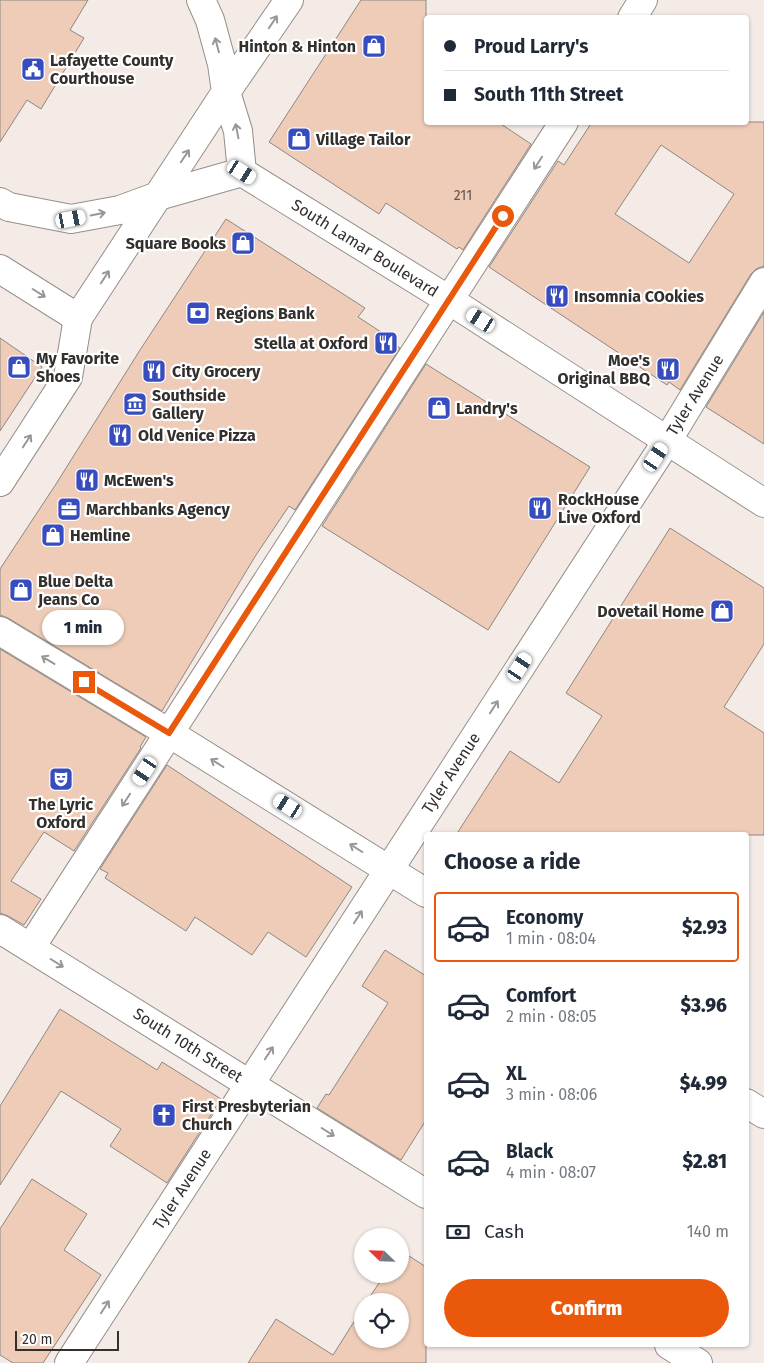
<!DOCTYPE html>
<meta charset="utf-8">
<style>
body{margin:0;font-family:"Fira Sans",sans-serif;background:#f2f2f3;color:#1f2937;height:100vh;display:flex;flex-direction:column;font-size:19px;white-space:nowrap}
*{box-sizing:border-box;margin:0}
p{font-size:16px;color:#747a83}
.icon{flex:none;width:28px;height:28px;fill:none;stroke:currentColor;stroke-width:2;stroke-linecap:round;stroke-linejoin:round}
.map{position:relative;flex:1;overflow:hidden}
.side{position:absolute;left:424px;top:832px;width:325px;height:515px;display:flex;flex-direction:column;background:#fff;border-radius:5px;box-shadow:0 1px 4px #0004}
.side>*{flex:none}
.top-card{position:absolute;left:424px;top:15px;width:325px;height:110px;border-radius:5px;box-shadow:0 1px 4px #0004;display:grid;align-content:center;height:110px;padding:0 20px;background:#fff}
.needle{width:32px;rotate:293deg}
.fabs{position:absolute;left:354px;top:1228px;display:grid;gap:10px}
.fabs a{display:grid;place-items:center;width:55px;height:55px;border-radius:50%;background:#fff;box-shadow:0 1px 4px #0004;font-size:25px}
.scale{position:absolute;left:15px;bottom:12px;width:104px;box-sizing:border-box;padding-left:5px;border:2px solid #322f2d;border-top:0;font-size:14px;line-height:18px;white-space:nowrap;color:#322f2d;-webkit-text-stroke:4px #fff;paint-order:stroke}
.end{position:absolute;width:22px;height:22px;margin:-11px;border:6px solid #ea580c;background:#fff;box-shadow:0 0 0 2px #fff}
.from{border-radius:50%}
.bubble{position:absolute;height:35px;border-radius:18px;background:#fff;box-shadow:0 1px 4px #0004;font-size:16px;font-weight:800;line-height:35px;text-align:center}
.car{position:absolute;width:15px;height:30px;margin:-15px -8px;border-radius:6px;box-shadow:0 0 4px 1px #0007;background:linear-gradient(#fff 24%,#345 0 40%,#fff 0 76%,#345 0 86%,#fff 0)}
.top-card b{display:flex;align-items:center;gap:18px;height:48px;font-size:19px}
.top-card b+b{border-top:1px solid #e0e1e3}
.top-card i{width:12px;height:12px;background:#1f2937}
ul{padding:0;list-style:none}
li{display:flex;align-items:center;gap:15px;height:70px;margin:0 10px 8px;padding:0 10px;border:2px solid transparent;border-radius:5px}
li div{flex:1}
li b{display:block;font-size:19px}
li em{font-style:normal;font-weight:800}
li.selected{border-color:#ea580c}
li>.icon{width:45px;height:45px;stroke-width:1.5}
h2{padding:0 20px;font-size:22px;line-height:60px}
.pay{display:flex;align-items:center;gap:12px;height:55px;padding:0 20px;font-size:19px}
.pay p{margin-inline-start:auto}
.button{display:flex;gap:10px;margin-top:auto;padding:10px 20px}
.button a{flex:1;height:58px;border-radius:30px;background:#ea580c;color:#fff;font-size:20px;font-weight:800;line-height:58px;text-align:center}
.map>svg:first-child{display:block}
</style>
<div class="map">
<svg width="764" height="1363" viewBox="0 0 764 1363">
<rect width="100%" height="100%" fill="#f4ebe6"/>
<path fill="#eeccb7" stroke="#8e8782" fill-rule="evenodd" d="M0 0H88L70 30 84 38 41 109 27 100 0 142Z
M361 0H426V122H498L531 144 463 250 459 247 457 249 386 203 379 214 269 142Z
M592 122H764V266L756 269 751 274 680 390 669 382 667 385 489 267 558 161 564 165ZM661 145 734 194 689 263 615 214Z
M226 219 365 308 358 317 398 343 396 345 400 348 295 510 289 506 256 555 162 711 8 618 0 615V569L56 484 140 350Z
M764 312V444L706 407Z
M0 338 42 367 0 431Z
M426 364 590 467 488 630 322 526Z
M670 528 764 588V644L724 707 764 733V835H456L510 751 559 783 602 716 566 693Z
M0 649 146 737 140 747 141 748 74 851 44 832 11 881 41 899 24 925 8 916 0 913Z
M167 765 352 887 306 957 268 932 252 955 195 917 186 931 105 878 108 873 100 869Z
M385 950 426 976V1120L401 1160 317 1108 326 1094 329 1095 388 1003 362 986Z
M60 1009 157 1070 162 1062 221 1099 167 1183 110 1146 121 1129 61 1091 0 1185V1106Z
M32 1179 87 1214 64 1250 101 1275 43 1363H13L0 1355V1229Z
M400 1250 426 1267V1363H248L276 1319 333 1355 362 1309V1339H400V1301H367L385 1274H400Z"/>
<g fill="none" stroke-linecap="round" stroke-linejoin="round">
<g stroke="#968e89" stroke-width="30">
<path id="street" d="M632 18 643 0
M0 482 68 377 78 318
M0 631 169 733 426 893
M0 929 426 1194
M31 947 564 122
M746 1103 764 1114
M669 1345 698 1363
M69 1363 667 441 764 282"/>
</g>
<g stroke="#968e89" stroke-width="30">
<path id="secondary" d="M201 0 210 20 222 64 226 92 238 131 242 172
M242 172 449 300 764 503
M0 202 9 207 71 219 120 210 158 196 242 172
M0 269 78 318 226 92 289 0"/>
</g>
<use href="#street" stroke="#fff" stroke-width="28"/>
<use href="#secondary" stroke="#fff" stroke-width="28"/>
</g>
<defs><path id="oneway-shaft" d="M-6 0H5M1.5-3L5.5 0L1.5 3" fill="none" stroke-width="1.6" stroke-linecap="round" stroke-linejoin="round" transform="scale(1.25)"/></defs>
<g stroke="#989796">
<use href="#oneway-shaft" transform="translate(273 22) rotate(-56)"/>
<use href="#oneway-shaft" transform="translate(217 45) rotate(-105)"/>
<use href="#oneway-shaft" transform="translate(237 131) rotate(-101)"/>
<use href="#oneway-shaft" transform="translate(185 156) rotate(-56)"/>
<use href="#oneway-shaft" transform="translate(538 163) rotate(123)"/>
<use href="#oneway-shaft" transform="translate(98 214) rotate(-11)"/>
<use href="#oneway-shaft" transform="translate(105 277) rotate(-57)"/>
<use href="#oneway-shaft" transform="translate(39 293) rotate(32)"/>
<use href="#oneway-shaft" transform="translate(27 441) rotate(-57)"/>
<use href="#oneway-shaft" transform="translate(48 660) rotate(-149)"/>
<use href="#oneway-shaft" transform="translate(494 707) rotate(-57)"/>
<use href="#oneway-shaft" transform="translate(217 763) rotate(-148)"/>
<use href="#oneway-shaft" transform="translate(126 800) rotate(123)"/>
<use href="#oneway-shaft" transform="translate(356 848) rotate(-148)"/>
<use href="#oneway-shaft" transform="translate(358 917) rotate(-57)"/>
<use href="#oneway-shaft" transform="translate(57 963) rotate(32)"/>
<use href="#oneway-shaft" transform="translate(269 1053) rotate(-57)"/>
<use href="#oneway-shaft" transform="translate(328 1132) rotate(32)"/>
<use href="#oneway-shaft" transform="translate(105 1307) rotate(-57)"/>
</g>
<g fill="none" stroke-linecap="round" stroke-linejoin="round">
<path stroke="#ea580c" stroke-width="6" d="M84 682 169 733 503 216"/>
</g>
<defs>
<g id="shop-square" transform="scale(1.25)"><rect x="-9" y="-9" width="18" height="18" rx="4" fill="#374cbe" stroke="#fff"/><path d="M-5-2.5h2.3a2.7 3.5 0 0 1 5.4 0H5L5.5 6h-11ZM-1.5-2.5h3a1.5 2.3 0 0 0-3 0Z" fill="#fff"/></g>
<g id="civic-square" transform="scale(1.25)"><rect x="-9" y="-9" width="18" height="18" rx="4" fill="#374cbe" stroke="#fff"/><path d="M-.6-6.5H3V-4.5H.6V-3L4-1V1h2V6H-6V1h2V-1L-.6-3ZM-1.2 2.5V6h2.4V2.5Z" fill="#fff"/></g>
<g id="restaurant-square" transform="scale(1.25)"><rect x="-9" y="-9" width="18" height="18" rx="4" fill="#374cbe" stroke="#fff"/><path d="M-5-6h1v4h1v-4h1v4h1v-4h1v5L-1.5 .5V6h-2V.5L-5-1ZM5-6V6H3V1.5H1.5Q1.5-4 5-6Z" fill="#fff"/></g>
<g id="bank-square" transform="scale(1.25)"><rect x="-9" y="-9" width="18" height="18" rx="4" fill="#374cbe" stroke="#fff"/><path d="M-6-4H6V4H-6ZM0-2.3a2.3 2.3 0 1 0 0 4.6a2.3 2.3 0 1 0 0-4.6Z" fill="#fff"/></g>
<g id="museum-square" transform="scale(1.25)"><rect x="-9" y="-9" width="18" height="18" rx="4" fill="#374cbe" stroke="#fff"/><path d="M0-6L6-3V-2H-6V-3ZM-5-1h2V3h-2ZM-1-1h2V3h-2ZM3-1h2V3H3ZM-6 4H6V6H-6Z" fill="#fff"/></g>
<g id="office-square" transform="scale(1.25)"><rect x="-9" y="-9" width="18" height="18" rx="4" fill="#374cbe" stroke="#fff"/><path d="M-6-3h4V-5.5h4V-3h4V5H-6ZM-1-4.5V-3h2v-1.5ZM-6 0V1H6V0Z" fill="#fff"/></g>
<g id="theatre-square" transform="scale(1.25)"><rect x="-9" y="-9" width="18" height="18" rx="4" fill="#374cbe" stroke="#fff"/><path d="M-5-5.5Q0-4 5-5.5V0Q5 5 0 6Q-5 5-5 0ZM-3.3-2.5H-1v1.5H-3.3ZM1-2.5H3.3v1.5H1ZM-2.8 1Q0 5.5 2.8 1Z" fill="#fff"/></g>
<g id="church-square" transform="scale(1.25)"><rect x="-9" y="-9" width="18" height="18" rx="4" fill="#374cbe" stroke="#fff"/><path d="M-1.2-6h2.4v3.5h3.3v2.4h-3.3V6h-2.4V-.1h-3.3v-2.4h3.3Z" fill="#fff"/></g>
</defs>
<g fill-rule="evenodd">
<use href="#shop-square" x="374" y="46"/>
<use href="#civic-square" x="33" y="69"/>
<use href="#shop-square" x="299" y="139"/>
<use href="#shop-square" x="243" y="243"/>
<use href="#restaurant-square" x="557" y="296"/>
<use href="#bank-square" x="198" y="313"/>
<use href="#restaurant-square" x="386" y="343"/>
<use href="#shop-square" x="19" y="367"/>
<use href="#restaurant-square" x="668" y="369"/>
<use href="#restaurant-square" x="154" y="371"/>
<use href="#museum-square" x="135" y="404"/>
<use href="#shop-square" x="439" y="408"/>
<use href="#restaurant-square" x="120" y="435"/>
<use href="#restaurant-square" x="87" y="480"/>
<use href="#restaurant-square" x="540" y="508"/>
<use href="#office-square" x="69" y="509"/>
<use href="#shop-square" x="53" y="535"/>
<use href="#shop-square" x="21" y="590"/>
<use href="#shop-square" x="722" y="611"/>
<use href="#theatre-square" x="61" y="779"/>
<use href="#church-square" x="164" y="1115"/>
</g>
<g text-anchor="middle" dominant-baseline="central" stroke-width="4.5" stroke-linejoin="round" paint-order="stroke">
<g font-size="14" fill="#615650">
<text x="463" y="195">211</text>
</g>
<g font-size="16" font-weight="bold" fill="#322f2d" stroke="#fff" text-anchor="start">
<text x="356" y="46" text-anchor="end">Hinton &amp; Hinton</text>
<text x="50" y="60">Lafayette County<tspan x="50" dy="18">Courthouse</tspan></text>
<text x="316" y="139">Village Tailor</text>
<text x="226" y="243" text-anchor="end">Square Books</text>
<text x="574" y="296">Insomnia COokies</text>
<text x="216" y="313">Regions Bank</text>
<text x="368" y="343" text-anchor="end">Stella at Oxford</text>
<text x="36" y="358">My Favorite<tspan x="36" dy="18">Shoes</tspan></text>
<text x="650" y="360" text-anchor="end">Moe's<tspan x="650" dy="18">Original BBQ</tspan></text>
<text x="172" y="371">City Grocery</text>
<text x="152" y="395">Southside<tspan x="152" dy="18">Gallery</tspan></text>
<text x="456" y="408">Landry's</text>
<text x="138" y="435">Old Venice Pizza</text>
<text x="104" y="480">McEwen's</text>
<text x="558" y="499">RockHouse<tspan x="558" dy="18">Live Oxford</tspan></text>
<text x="86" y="509">Marchbanks Agency</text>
<text x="70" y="535">Hemline</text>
<text x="38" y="581">Blue Delta<tspan x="38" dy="18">Jeans Co</tspan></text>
<text x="704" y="611" text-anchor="end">Dovetail Home</text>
<text x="61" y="804" text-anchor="middle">The Lyric<tspan x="61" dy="18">Oxford</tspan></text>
<text x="182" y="1106">First Presbyterian<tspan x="182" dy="18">Church</tspan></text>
</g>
<g font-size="16" fill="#322f2d" stroke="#fff">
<text transform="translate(365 248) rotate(32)">South Lamar Boulevard</text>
<text transform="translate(695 395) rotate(-58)">Tyler Avenue</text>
<text transform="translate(451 773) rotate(-57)">Tyler Avenue</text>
<text transform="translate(188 1045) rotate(32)">South 10th Street</text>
<text transform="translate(182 1189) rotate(-57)">Tyler Avenue</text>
</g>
</g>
</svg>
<div class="fabs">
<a><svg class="needle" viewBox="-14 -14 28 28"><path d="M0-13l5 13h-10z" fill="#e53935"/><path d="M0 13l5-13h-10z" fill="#747a83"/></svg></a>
<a><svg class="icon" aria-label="locate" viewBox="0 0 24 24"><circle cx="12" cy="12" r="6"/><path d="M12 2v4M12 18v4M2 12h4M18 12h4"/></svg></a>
</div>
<div class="scale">20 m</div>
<i class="end from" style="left:503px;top:216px"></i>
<i class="end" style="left:84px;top:682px"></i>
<div class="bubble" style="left:42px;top:610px;width:82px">1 min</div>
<i class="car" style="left:242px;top:172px;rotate:122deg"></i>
<i class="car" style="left:71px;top:219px;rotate:79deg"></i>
<i class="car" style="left:481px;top:320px;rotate:303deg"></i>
<i class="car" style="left:656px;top:457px;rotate:33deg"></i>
<i class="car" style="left:520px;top:667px;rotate:33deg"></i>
<i class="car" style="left:145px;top:771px;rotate:213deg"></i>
<i class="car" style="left:288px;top:806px;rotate:302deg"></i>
<div class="top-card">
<b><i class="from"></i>Proud Larry's</b>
<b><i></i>South 11th Street</b>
</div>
<section class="side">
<h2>Choose a ride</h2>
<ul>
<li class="selected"><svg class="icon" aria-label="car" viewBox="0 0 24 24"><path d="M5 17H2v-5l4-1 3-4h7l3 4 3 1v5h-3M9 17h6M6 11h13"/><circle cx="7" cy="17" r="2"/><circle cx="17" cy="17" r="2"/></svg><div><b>Economy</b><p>1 min · 08:04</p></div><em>$2.93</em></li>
<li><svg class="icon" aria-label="car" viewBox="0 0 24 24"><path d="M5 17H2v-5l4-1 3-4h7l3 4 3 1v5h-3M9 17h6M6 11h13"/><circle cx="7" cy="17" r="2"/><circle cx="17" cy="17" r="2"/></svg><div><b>Comfort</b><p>2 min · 08:05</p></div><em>$3.96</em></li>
<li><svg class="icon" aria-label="car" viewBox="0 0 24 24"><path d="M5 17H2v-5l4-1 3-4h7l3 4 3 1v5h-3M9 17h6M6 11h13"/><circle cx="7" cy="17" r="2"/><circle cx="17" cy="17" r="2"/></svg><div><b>XL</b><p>3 min · 08:06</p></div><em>$4.99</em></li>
<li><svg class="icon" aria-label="car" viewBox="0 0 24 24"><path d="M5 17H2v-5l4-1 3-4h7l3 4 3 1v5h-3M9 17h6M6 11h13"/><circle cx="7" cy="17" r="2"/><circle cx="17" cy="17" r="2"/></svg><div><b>Black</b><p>4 min · 08:07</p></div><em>$2.81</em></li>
</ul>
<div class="pay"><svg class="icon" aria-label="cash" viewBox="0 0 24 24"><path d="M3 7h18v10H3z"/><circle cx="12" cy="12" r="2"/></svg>Cash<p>140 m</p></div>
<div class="button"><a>Confirm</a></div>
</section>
</div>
